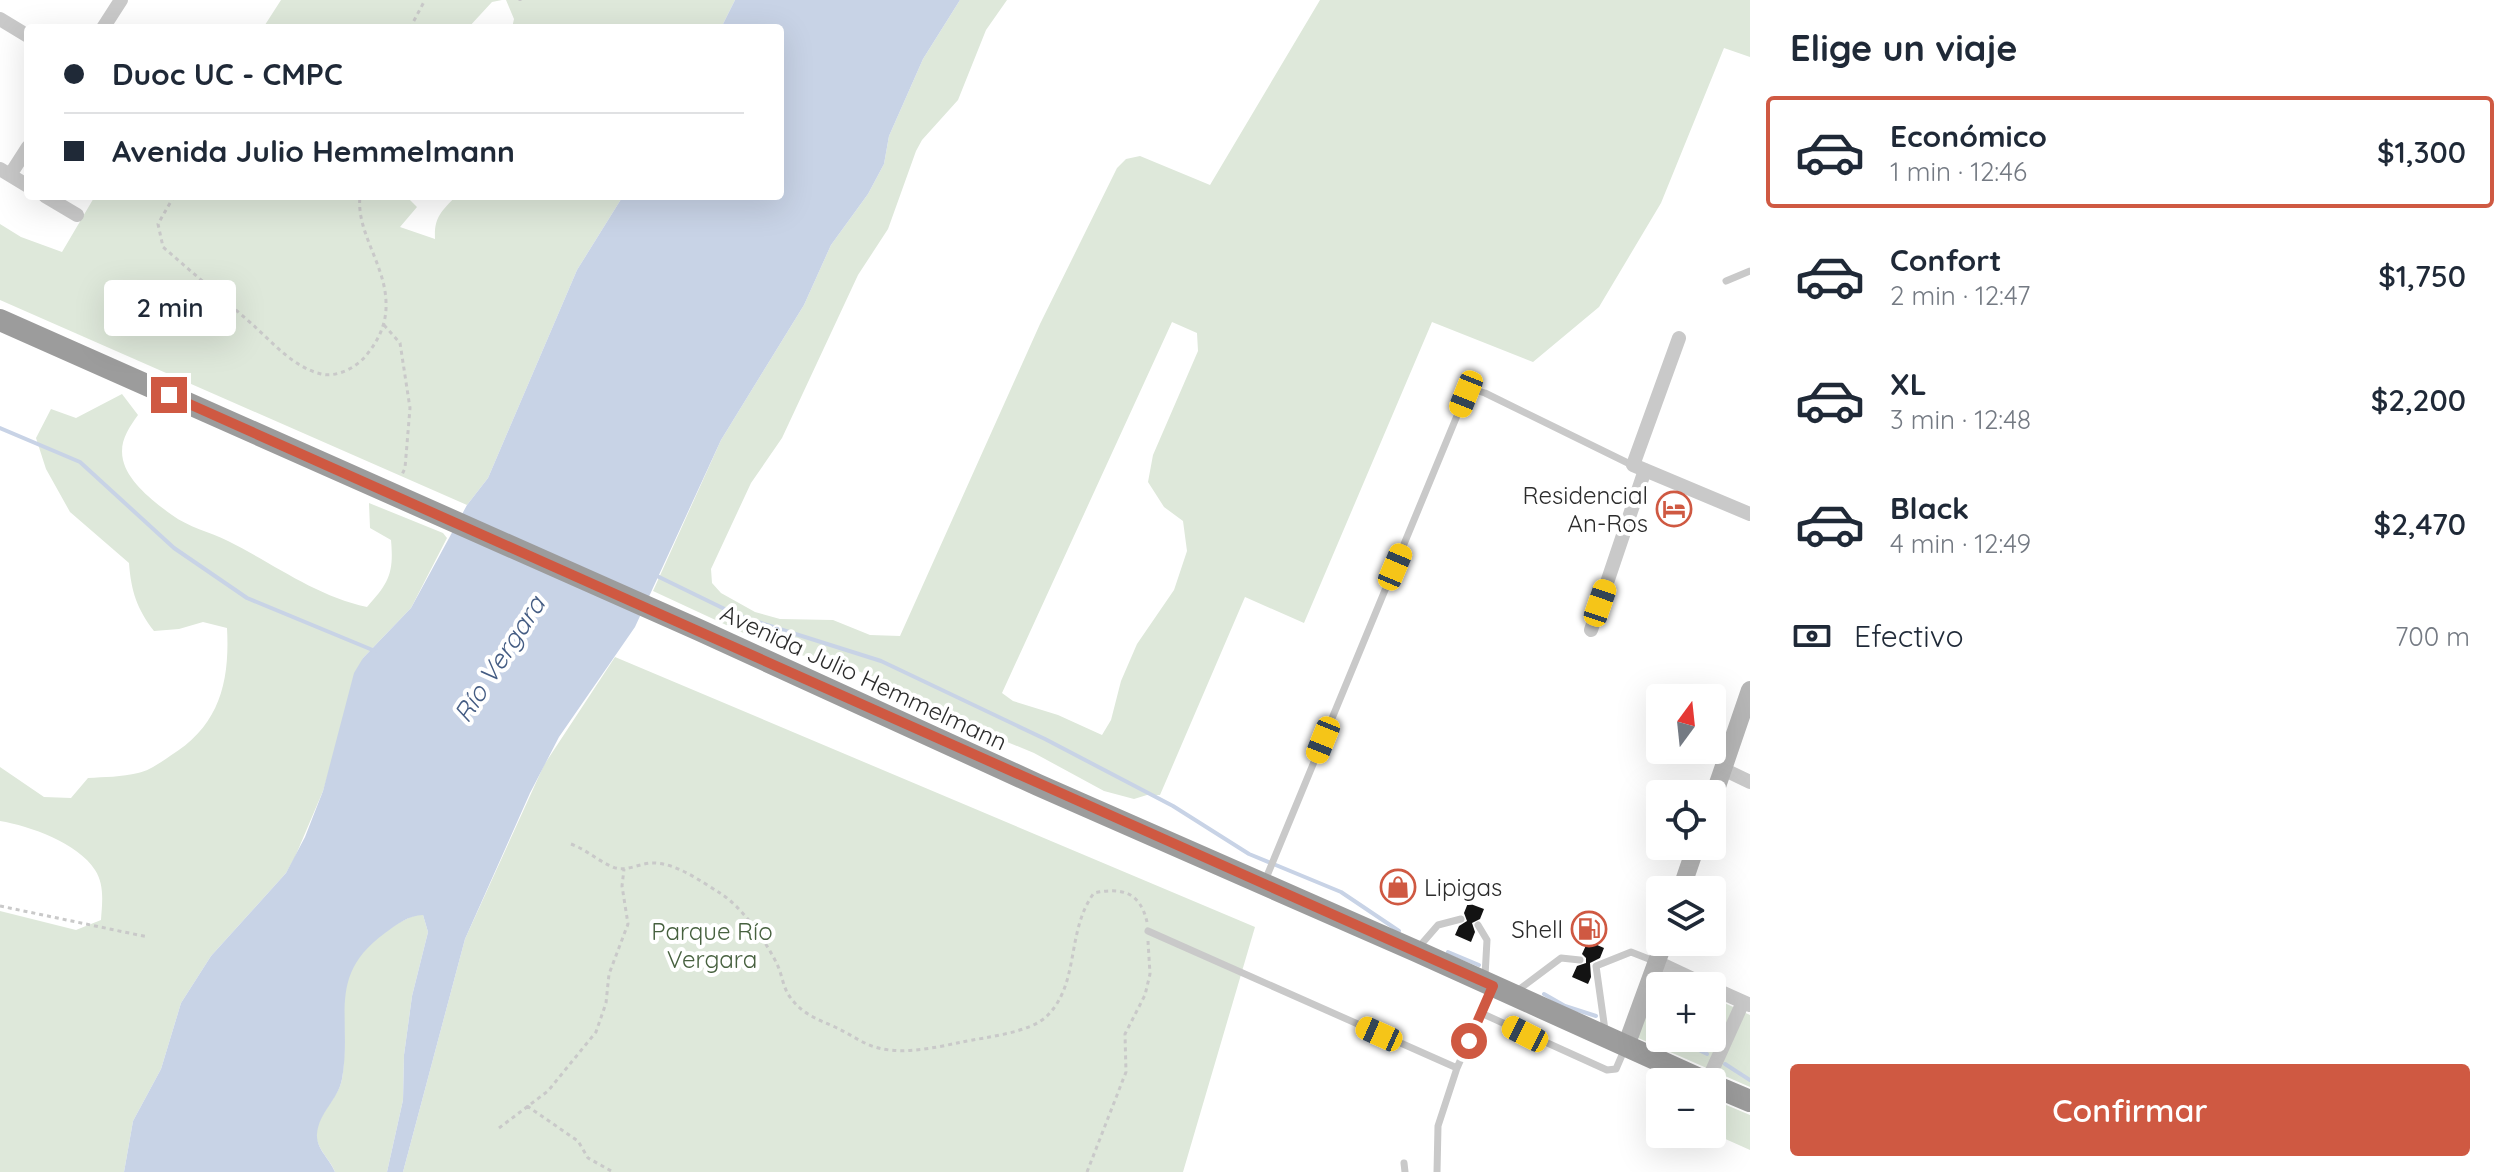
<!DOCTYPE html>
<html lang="es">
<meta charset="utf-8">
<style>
body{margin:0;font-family:Quicksand,sans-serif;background:#f2f2f3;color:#1f2937;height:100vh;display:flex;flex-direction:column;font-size:30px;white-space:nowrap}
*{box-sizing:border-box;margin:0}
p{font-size:26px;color:#747a83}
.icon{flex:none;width:44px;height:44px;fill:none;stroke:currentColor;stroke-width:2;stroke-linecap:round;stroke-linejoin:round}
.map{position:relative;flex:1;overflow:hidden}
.panel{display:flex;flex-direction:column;background:#fff;width:760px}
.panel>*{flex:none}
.banner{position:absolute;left:24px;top:24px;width:760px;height:176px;border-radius:8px;box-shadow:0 8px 32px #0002;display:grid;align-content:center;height:176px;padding:0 40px;background:#fff}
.needle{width:52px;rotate:15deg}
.controls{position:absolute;left:1646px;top:684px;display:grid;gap:16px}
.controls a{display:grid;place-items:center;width:80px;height:80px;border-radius:8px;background:#fff;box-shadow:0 8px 32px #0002;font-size:40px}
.end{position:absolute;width:36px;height:36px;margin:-18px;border:10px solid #cf5942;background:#fff;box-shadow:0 0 0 4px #fff}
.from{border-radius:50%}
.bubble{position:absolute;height:56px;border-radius:8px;background:#fff;box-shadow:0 8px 32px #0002;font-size:26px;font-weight:600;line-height:56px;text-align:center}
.car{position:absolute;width:24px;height:48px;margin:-24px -12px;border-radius:10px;box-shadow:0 0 6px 2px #0007;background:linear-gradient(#f5c518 24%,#345 0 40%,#f5c518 0 76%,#345 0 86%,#f5c518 0)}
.banner b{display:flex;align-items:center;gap:28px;height:76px;font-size:30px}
.banner b+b{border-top:2px solid #e0e1e3}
.banner i{width:20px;height:20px;background:#1f2937}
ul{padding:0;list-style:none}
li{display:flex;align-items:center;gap:24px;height:112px;margin:0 16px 12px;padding:0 24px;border:4px solid transparent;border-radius:8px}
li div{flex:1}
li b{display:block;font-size:30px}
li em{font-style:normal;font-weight:600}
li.active{border-color:#cf5942}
li>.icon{width:72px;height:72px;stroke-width:1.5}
h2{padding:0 40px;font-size:36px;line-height:96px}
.pay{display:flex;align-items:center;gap:20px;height:88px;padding:0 40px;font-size:30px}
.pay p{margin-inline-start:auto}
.button{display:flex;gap:16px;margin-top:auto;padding:16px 40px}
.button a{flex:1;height:92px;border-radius:8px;background:#cf5942;color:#fff;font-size:32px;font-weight:600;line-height:92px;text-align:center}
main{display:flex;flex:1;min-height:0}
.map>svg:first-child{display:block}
</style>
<main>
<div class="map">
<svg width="1750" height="1172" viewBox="0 0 1750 1172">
<rect width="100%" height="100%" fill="#fff"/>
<path fill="#dee8da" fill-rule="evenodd" d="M281 0H502L492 2 468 28H263Z
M506 0H735L721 28H512L514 19Z
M960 0H1007L986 30 958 100 922 140 916 151 888 229 858 275 782 438 751 483 711 569 712 583 721 593 755 612 780 619 833 620 870 635 900 636 1040 324 1117 168 1126 159 1140 156 1210 185 1320 0H1750V57L1724 48 1661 203 1599 307 1533 362 1432 322 1304 623 1245 597 1160 795H1147L1134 799 1104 791 1034 753 947 717 898 688 858 671 776 648 653 591 721 440 804 305 831 245 868 194 884 164 889 136 923 59ZM1172 322 1197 333 1198 351 1153 455 1148 482 1164 507 1183 521 1187 551 1174 590 1137 644 1121 681 1111 720 1102 735 1058 715 1013 701 1002 693Z
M95 196H406L417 207 400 227 435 239C434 217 441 212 456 196H623L577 270 488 478 467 505 0 300V224L21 237 62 252Z
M122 394 138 415C128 429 119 442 123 460 128 482 154 502 172 515 188 527 210 532 228 541 274 564 316 596 367 607 389 583 394 573 391 540L370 528 369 503 443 533 447 538 411 608 363 658 323 791 295 857 286 873 211 956 181 1003 161 1069 133 1121 124 1172H0V911L76 930 101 920C102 904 105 885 95 870 78 843 30 826 0 821V767L44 797 71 798 88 778C104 777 122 777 138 773 149 771 161 762 170 756 219 726 230 683 227 628L203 622 179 629 154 631C137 609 131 591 129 563L70 512 46 469 36 438 51 409 76 418Z
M615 657 1255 927 1183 1172H403L465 939 544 765Z
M416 915H423L428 932 412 996 404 1055 403 1100 387 1172H335C331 1161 320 1152 317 1140 313 1117 338 1100 342 1079 347 1048 342 1017 345 986 349 955 388 925 416 915Z
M1663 974 1688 986H1660V1038H1712V997L1750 1015V1087L1636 1037Z
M1712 1099 1750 1115V1150L1712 1133Z"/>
<path fill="#c8d3e6" d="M735 0H960L923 59 889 136 884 164 868 194 831 245 804 305 721 440 635 627 559 737 530 793 465 939 403 1172H387L403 1100 404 1055 412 996 428 932 423 915C409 915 396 925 385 933 325 977 353 1018 342 1079 338 1100 319 1112 317 1134 316 1149 330 1159 335 1172H124L133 1121 161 1069 181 1003 211 956 286 873 305 837 323 791 354 673 363 658 411 608 467 505 488 478 577 270 623 196H780V28H721Z"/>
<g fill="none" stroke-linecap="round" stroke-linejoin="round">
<path stroke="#c8d3e6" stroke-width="4" d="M0 428 80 462 174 548 247 598 375 651
M657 576 739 616 881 661 1045 739 1173 806 1249 854 1341 892 1399 931
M1448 952 1479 965
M1544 994 1565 1006 1596 1016
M1653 1026 1660 1030
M1675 1038 1707 1054
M1725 1064 1750 1080"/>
</g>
<path fill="#131313" d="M1468 903 1484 909 1480 919 1472 923 1475 932 1471 942 1455 935 1459 926 1467 921 1464 913Z
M1588 941 1604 948 1600 958 1590 963 1591 977 1588 984 1572 977 1577 966 1586 963V958L1582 954Z"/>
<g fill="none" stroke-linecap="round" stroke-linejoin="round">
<path stroke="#c9c9c9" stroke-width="3" stroke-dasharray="4 4" stroke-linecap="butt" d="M520 1V0
M410 28 425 0
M174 196 158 224 163 247C193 273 222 298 252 324 272 342 293 367 321 374 338 378 359 366 368 353 380 338 387 321 386 302 385 264 356 232 360 196
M384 325 400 343 410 408 405 468 401 477
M571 844C587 850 598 861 613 867 626 873 641 862 654 863 676 863 702 882 720 893 743 908 765 940 777 964 782 974 783 988 790 997 802 1014 817 1019 835 1027 846 1032 856 1039 867 1044 895 1057 933 1048 962 1042 986 1037 1031 1033 1048 1015 1080 982 1066 931 1094 893 1122 887 1140 892 1147 922
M0 906 148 937
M527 1106 578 1141 588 1158 613 1172
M499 1128 548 1091 596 1032 606 1003 609 974 628 924 622 886 624 869
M1087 1172 1126 1072 1125 1034 1145 995 1150 974 1148 941"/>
<path stroke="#c9c9c9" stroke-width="7" d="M1726 281 1750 271
M1264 883 1466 394 1478 391 1485 393 1632 465
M1478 925 1487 940 1485 976
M1148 931 1457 1068 1492 988
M1418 948 1438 925 1461 919
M1517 991 1561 958 1580 960
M1481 1013 1607 1070 1616 1069 1625 1048
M1605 1030 1596 966 1631 952 1654 961
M1404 1163 1405 1172
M1437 1172 1438 1126 1457 1068"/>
<path stroke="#c9c9c9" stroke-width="14" d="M0 19 28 36
M103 28 121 0
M0 169 28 186
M10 175 28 147
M45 196 77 215
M1679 338 1633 465 1750 514
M1591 630 1645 470
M1723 769 1750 782
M1657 962 1708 986
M1712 988 1750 1005
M1707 1082 1743 1002"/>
<path stroke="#b6b6b6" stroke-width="18" d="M1712 801 1750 690
M1681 890 1696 846
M1626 1046 1664 942"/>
<path stroke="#9c9c9c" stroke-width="22" d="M0 320 699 630 1038 785 1416 951 1706 1082
M1712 1085 1750 1101"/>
</g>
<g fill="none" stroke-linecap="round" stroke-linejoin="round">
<path stroke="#cf5942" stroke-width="10" d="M169 395 1493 986 1469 1041"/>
</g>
<defs>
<g id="hotel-ring" transform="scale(1.8)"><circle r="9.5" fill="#fff" stroke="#cf5942" stroke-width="1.5"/><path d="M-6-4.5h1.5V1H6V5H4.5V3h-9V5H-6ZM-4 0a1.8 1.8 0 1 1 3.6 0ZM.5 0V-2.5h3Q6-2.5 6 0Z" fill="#cf5942"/></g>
<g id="shop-ring" transform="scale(1.8)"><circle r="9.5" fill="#fff" stroke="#cf5942" stroke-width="1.5"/><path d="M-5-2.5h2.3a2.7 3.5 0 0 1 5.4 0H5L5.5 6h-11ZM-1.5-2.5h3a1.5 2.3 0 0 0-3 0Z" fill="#cf5942"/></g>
<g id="fuel-ring" transform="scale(1.8)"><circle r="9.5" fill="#fff" stroke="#cf5942" stroke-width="1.5"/><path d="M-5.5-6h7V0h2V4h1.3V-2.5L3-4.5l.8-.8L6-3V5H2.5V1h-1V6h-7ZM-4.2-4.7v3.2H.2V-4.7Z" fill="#cf5942"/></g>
</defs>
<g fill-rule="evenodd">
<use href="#hotel-ring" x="1674" y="509"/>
<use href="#shop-ring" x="1398" y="887"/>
<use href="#fuel-ring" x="1589" y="929"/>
</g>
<g text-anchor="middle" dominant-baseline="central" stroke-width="8" stroke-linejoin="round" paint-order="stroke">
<g font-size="24" fill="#2c2c2c" stroke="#fff" text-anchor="end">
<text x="1648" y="495">Residencial<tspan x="1648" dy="28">An-Ros</tspan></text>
<text x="1424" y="887" text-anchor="start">Lipigas</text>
<text x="1563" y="929">Shell</text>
</g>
<g font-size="24" fill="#2c2c2c" stroke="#fff">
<text transform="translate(864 677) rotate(25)">Avenida Julio Hemmelmann</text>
</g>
<g font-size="24" fill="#47613f" stroke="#fff">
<text x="712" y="931">Parque Río<tspan x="712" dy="28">Vergara</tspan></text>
</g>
<g font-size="26" font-style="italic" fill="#445c83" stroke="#fff">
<text transform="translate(499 659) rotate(-57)">Río Vergara</text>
</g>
</g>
</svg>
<div class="controls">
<a><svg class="needle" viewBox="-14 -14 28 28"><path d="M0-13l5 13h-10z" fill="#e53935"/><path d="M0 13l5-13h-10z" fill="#747a83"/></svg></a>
<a><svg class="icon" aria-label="locate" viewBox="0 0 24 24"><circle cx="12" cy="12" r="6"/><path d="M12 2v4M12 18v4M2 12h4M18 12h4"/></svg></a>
<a><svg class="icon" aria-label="layers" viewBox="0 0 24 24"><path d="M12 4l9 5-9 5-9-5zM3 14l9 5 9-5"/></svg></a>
<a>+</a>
<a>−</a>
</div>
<i class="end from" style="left:1469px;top:1041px"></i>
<i class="end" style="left:169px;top:395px"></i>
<div class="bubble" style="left:104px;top:280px;width:132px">2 min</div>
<i class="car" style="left:1466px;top:394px;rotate:202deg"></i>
<i class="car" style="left:1395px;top:567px;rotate:23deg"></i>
<i class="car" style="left:1600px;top:603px;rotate:19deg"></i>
<i class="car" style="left:1323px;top:740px;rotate:202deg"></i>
<i class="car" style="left:1379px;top:1034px;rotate:294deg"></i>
<i class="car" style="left:1525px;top:1034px;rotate:297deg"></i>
<div class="banner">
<b><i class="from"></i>Duoc UC - CMPC</b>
<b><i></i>Avenida Julio Hemmelmann</b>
</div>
</div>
<section class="panel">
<h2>Elige un viaje</h2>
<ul>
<li class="active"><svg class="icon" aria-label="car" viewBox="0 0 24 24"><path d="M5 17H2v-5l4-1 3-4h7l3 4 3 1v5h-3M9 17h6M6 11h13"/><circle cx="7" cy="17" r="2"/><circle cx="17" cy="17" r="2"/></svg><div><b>Económico</b><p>1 min · 12:46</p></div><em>$1,300</em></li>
<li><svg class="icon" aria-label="car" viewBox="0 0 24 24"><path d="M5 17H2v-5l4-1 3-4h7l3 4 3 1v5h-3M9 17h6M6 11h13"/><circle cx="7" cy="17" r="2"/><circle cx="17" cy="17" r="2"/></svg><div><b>Confort</b><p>2 min · 12:47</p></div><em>$1,750</em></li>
<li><svg class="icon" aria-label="car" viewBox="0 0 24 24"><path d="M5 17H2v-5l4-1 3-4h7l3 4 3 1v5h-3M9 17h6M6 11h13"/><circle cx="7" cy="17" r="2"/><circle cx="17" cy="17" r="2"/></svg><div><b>XL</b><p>3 min · 12:48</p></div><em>$2,200</em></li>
<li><svg class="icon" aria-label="car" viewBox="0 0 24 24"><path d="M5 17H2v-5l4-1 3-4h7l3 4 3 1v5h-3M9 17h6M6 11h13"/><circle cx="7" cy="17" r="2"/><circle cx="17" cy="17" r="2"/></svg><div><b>Black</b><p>4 min · 12:49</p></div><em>$2,470</em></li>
</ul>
<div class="pay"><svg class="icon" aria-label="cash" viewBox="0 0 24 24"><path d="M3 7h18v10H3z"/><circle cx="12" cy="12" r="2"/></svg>Efectivo<p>700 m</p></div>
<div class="button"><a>Confirmar</a></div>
</section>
</main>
